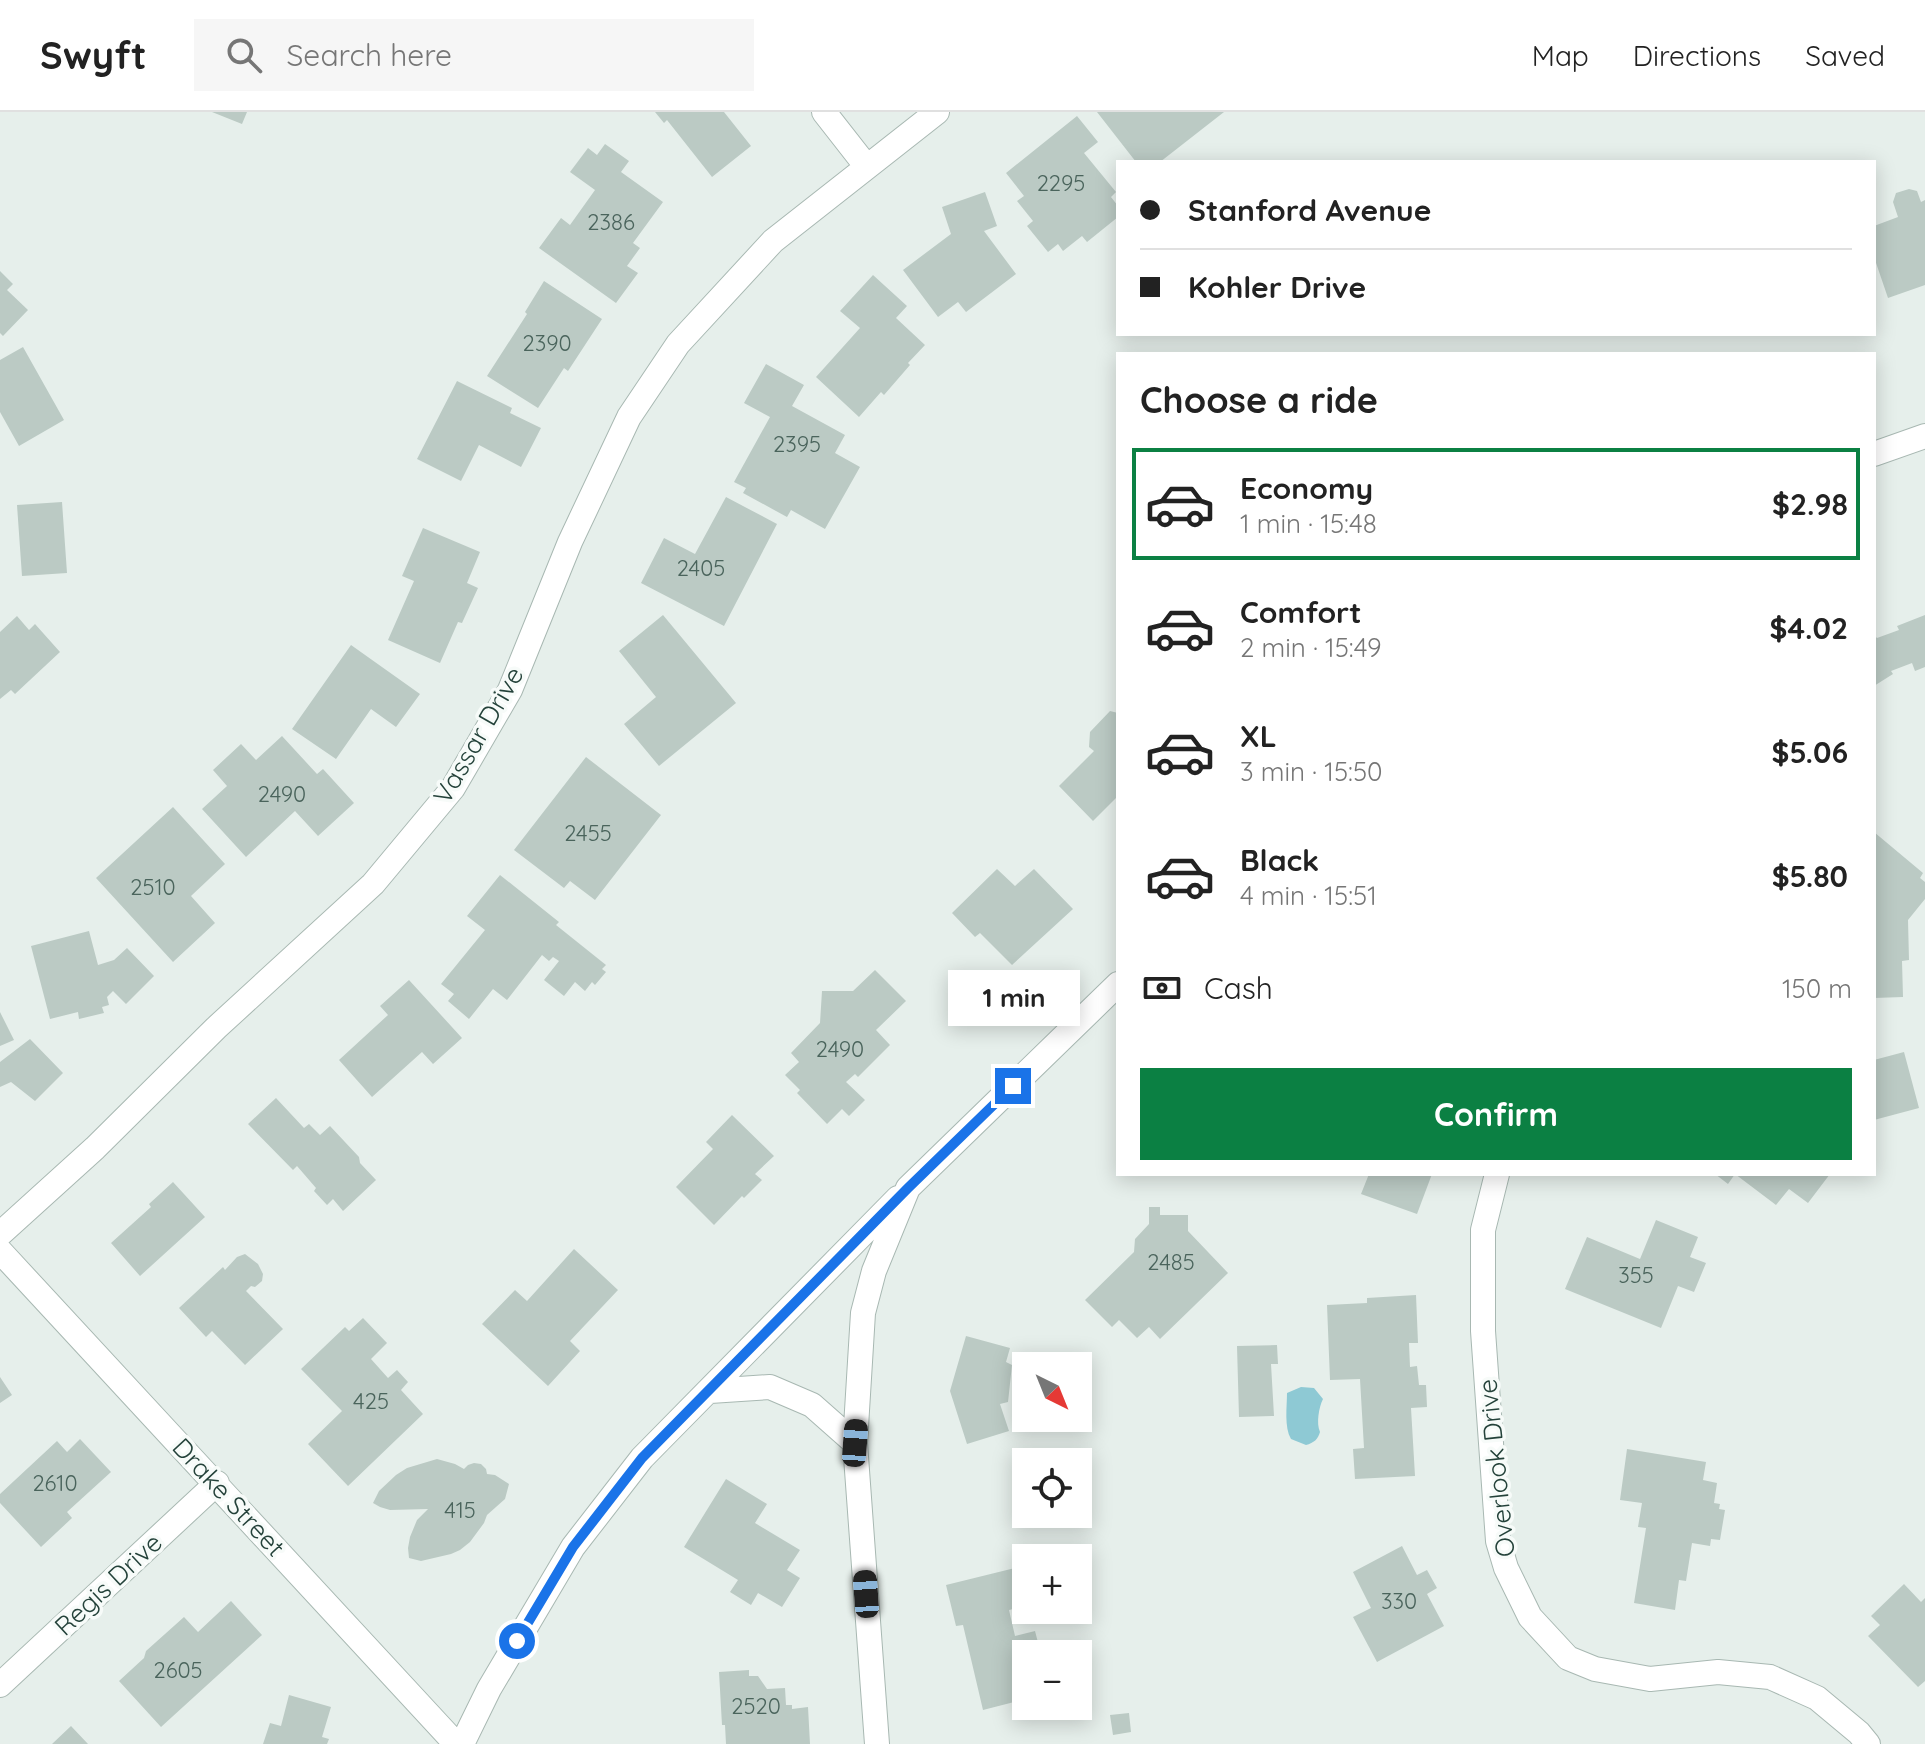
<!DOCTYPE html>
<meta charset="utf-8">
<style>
body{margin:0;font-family:Quicksand,sans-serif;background:#f6f6f6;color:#222;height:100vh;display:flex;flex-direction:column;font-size:30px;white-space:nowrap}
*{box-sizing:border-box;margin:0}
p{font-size:26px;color:#767676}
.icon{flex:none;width:44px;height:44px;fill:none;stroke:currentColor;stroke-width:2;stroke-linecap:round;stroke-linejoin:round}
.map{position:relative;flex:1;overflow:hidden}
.panel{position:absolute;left:1116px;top:240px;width:760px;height:824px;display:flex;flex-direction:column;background:#fff;border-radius:0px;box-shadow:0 4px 20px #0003}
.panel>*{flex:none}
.guide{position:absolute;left:1116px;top:48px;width:760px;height:176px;border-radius:0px;box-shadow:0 4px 20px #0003;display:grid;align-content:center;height:176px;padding:0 24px;background:#fff}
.needle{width:52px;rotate:137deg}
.tools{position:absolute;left:1012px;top:1240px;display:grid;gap:16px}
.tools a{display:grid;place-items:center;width:80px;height:80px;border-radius:0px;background:#fff;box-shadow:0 4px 20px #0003;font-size:40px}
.end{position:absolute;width:36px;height:36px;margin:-18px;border:10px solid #1a73e8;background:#fff;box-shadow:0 0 0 4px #fff}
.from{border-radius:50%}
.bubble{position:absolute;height:56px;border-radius:0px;background:#fff;box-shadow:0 4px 20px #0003;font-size:26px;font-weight:700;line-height:56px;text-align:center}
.car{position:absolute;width:24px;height:48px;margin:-24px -12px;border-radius:10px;box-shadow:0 0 6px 2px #0007;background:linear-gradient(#222 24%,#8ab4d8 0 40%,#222 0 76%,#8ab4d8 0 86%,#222 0)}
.guide b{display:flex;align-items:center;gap:28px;height:76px;font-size:30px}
.guide b+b{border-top:2px solid #e0e0e0}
.guide i{width:20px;height:20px;background:#222}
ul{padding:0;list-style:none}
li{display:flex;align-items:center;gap:24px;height:112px;margin:0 16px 12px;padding:0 8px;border:4px solid transparent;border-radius:0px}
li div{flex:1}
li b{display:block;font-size:30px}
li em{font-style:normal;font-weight:700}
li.current{border-color:#0b8043}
li>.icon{width:72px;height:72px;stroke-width:1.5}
h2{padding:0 24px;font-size:36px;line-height:96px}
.pay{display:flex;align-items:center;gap:20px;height:88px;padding:0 24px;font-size:30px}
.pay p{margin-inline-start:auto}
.button{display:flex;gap:16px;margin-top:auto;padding:16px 24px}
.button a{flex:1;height:92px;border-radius:0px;background:#0b8043;color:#fff;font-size:32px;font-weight:700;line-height:92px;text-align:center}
header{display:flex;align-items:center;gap:48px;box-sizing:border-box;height:112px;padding:0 40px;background:#fff;border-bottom:2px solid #e0e0e0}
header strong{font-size:38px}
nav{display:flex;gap:44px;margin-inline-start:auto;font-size:28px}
.search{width:560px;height:72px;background:#f6f6f6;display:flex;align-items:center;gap:20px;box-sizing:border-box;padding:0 28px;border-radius:0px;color:#767676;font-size:30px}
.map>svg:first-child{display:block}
</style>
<header>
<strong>Swyft</strong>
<div class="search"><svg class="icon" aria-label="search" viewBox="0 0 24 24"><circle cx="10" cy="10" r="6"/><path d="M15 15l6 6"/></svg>Search here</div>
<nav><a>Map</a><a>Directions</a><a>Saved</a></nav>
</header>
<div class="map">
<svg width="1925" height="1632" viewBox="0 0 1925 1632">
<rect width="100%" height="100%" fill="#e6efeb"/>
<path fill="#8ec9d4" d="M1301 1275 1314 1276 1323 1287C1319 1295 1316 1311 1320 1320 1318 1327 1314 1331 1306 1333L1291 1327C1284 1315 1287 1295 1287 1281Z"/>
<path fill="#bbcac4" d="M212 0H247L242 12Z
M655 0H724L751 34 712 65 667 8 664 11Z
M1097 0H1224L1160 50H1136Z
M1077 4 1098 30 1084 41 1116 80 1111 85 1118 94V105L1087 130 1082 124 1063 139 1058 132 1048 140 1027 114 1033 109 1017 89 1024 84 1006 61Z
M605 32 629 49 621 60 663 90 633 131 640 136 627 154 638 161 616 191 539 136 561 106 570 113 595 78 570 60 588 36 597 43Z
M1909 77 1917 79 1921 90 1925 88V173L1888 186 1874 145V114L1898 105 1893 90 1896 81Z
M985 80 997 114 984 119 1016 162 966 200 958 190 938 205 903 158 951 122 942 95Z
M0 159 13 172 7 178 28 198 3 224 0 221Z
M873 163 907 194 896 206 925 233 908 251 910 253 884 283 881 280 859 305 816 265 860 216 840 199Z
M544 169 602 207 568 259 564 256 538 296 487 264 527 202 525 200Z
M23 235 64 308 19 334 0 300V248Z
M766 252 804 273 792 294 845 323 835 341 860 355 825 417 791 398 787 405 743 381 746 376 734 370 770 305 744 291Z
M457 269 512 296 510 301 541 316 521 355 479 333 461 369 417 347Z
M726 385 777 412 724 514 641 471 664 426 695 442Z
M62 390 67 461 22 464 17 393Z
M423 416 480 440 467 471 478 476 462 511 458 510 440 551 388 528 414 469 402 464Z
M663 503 736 591 659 654 624 612 656 585 619 539Z
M1925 503V555L1915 559 1912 551 1891 559 1893 562 1874 574V523L1877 526 1899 518 1897 514Z
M17 504 29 518 35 512 60 540 15 582 11 578 0 587V520Z
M351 533 420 582 396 615 371 597 336 647 292 617Z
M1110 599 1118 601V684L1093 709 1059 674 1094 639 1089 635 1090 620Z
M282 624 317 662 323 657 354 691 318 724 295 699 246 745 202 697 227 674 213 658 241 632 256 648Z
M586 645 661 703 595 788 570 769 564 776 514 738Z
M173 695 225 752 191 784 215 811 173 850 96 766Z
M1874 720 1923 761 1920 766 1925 770V787L1908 808 1909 848 1902 849 1903 885 1874 886Z
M997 757 1015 774 1034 757 1073 797 1012 853 980 821 975 825 952 801Z
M500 763 559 810 556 813 606 853 602 857 606 860 595 873 592 870 585 879 575 870 564 884 544 868 559 849 553 845 549 849 542 843 507 888 493 877 469 907 448 889 454 882 441 872 485 818 467 804Z
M89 819 98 853 114 848 127 836 154 864 126 892 113 879 107 885 109 893 102 895 104 901 79 907 78 900 50 907 31 834Z
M875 858 906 889 876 918 890 933 858 965 855 962 846 970 865 988 849 1004 842 997 827 1012 797 981 800 978 785 963 799 950 791 941 820 911 822 879H853Z
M409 868 462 926 433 952 422 940 372 985 339 948 388 903 380 894Z
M0 900 14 928 0 934Z
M30 927 63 961 35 989 11 970 0 975V950Z
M1904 940 1919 996 1874 1008V948Z
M276 986 304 1016 309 1012 320 1023 330 1014 359 1045 360 1051 376 1068 343 1099 333 1087 327 1093 314 1079 316 1076 297 1054 293 1058 248 1012Z
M732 1003 774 1044 755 1062 762 1068 744 1086 742 1084 714 1113 676 1075 713 1037 706 1030Z
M1369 1062H1432L1417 1102 1361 1082Z
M1715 1062H1830L1808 1091 1789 1077 1776 1093 1735 1062 1728 1072Z
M173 1070 205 1105 140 1164 111 1131 151 1095 149 1092Z
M1149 1095H1160V1103H1188V1119L1228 1161 1160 1227 1149 1215 1137 1226 1119 1208 1112 1215 1085 1188 1134 1140 1135 1127 1149 1112Z
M1656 1108 1698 1125 1690 1145 1706 1151 1694 1180 1678 1174 1661 1216 1565 1177 1587 1125 1640 1147Z
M574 1137 618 1178 570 1229 580 1239 548 1274 482 1212 515 1178 527 1189Z
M245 1142 258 1152 263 1162 262 1169 255 1175 251 1174 246 1179 283 1217 245 1253 212 1219 206 1225 179 1196 223 1155 225 1158 237 1145Z
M1416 1183 1418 1231H1409L1410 1255 1417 1254 1419 1273H1426L1427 1295 1411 1296 1415 1364 1355 1367 1353 1337 1364 1336 1360 1267 1330 1268 1327 1193 1367 1191V1186Z
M363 1206 387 1231 371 1247 388 1266 397 1258 408 1270 401 1278 423 1302 348 1374 308 1332 342 1299 301 1257 345 1215 349 1219Z
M966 1224 1010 1236 1006 1250 1012 1253 1008 1290 1000 1292 1009 1319 967 1332 950 1279Z
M1277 1233 1278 1252H1271L1274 1304 1239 1305 1237 1234Z
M0 1265 12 1283 0 1291Z
M80 1327 111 1360 67 1400 72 1406 41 1435 0 1391V1382L57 1329 67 1340Z
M1627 1337 1706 1350 1703 1368 1717 1371 1714 1391 1720 1392 1719 1397 1725 1398 1720 1428 1711 1427 1710 1434 1692 1431 1686 1469 1679 1468 1675 1498 1634 1491 1646 1416 1638 1415 1642 1391 1620 1388Z
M437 1347 455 1352 464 1357 468 1353 474 1351 481 1352 486 1357 487 1362 495 1363 509 1372 505 1387 487 1403 484 1411 470 1430 460 1438 451 1442 421 1449 409 1446 408 1436 410 1425 417 1408 428 1397 390 1398 380 1395 373 1391 379 1379 396 1363 407 1356Z
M726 1367 767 1392 755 1411 800 1438 787 1458 800 1466 782 1495 758 1481 751 1493 730 1480 738 1468 684 1435Z
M1402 1434 1417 1463 1427 1458 1437 1476 1427 1482 1444 1514 1377 1550 1353 1505 1371 1496 1353 1460Z
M1019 1455 1026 1482V1494L1009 1498 1015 1524 1035 1519 1041 1542H1026V1554L1023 1555 1026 1569V1587L983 1598 963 1513 956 1514 946 1473Z
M1904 1472 1921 1490 1925 1486V1569L1918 1575 1868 1524 1880 1513 1871 1504Z
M231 1489 262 1523 161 1615 119 1569 144 1546 146 1539 184 1505 198 1520Z
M749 1558V1564H758L767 1577 785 1576 786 1593H792V1597L808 1595 810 1632H726L725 1613H722L719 1560Z
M289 1583 331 1595 322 1625 329 1627 327 1632H263L270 1611 281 1614Z
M1129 1601 1131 1620 1113 1623 1110 1603Z
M71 1614 88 1632H52Z"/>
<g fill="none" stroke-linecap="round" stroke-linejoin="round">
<g stroke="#a8b8b2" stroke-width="26">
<path id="minor" d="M824 0 867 55
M1874 342 1925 324
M1497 1062 1483 1118V1219L1498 1429 1506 1456 1530 1505 1568 1546 1595 1557 1650 1567 1718 1560 1770 1565 1817 1586 1859 1621 1868 1632
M0 1122 95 1036 216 916 373 772 453 676 510 578 570 430 629 305 678 232 773 129 937 0
M0 1139 456 1632
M710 1279 770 1275 812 1293 855 1331
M0 1573 217 1371
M462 1632 489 1577 573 1435 642 1346 898 1086
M877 1632 855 1331 863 1201 874 1159 908 1076 1118 872"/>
</g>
<use href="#minor" stroke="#fff" stroke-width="24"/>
</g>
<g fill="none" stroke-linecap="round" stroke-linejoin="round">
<path stroke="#1a73e8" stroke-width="10" d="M517 1529 573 1435 642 1346 908 1076 1013 974"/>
</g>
<g text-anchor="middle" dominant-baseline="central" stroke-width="7" stroke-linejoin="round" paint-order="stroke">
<g font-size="22" fill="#4a645c">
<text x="1061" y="71">2295</text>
<text x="611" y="110">2386</text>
<text x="547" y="231">2390</text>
<text x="797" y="332">2395</text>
<text x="701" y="456">2405</text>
<text x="282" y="682">2490</text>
<text x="588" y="721">2455</text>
<text x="153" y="775">2510</text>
<text x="840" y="937">2490</text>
<text x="1171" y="1150">2485</text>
<text x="1636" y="1163">355</text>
<text x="371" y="1289">425</text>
<text x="55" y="1371">2610</text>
<text x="460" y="1398">415</text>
<text x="1399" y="1489">330</text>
<text x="178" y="1558">2605</text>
<text x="756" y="1594">2520</text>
</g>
<g font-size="26" fill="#24423a" stroke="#f7fbf9">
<text transform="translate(478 623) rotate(-60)">Vassar Drive</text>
<text transform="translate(1496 1356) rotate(-96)">Overlook Drive</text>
<text transform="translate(229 1385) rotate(47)">Drake Street</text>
<text transform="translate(108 1472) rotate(-43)">Regis Drive</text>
</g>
</g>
</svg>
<div class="tools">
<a><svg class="needle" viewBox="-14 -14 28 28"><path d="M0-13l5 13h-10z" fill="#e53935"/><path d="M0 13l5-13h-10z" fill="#767676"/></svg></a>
<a><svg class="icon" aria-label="locate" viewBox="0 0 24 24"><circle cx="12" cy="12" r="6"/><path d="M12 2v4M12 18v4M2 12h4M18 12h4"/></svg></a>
<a>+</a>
<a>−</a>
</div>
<i class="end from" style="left:517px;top:1529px"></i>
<i class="end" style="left:1013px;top:974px"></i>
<div class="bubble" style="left:948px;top:858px;width:132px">1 min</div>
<i class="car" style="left:855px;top:1331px;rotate:4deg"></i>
<i class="car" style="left:866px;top:1482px;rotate:356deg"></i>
<div class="guide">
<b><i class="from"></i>Stanford Avenue</b>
<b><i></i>Kohler Drive</b>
</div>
<section class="panel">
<h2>Choose a ride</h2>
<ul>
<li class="current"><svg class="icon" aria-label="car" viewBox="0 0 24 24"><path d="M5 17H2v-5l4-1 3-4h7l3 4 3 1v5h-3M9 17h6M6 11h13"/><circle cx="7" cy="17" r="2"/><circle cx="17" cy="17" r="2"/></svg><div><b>Economy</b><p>1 min · 15:48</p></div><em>$2.98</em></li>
<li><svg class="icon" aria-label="car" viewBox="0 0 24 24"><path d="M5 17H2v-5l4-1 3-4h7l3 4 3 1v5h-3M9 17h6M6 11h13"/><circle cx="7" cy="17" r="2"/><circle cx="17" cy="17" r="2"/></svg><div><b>Comfort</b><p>2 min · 15:49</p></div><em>$4.02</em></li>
<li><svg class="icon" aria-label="car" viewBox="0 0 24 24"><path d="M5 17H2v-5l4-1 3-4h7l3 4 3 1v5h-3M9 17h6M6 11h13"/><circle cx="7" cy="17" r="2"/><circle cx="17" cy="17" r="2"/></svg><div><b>XL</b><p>3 min · 15:50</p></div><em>$5.06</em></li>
<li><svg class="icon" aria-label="car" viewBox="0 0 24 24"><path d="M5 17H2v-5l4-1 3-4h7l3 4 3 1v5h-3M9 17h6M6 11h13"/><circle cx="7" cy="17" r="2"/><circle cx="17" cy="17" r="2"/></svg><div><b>Black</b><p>4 min · 15:51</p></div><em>$5.80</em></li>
</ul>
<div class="pay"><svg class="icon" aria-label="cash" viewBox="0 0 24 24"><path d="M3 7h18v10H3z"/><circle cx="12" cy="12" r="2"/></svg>Cash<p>150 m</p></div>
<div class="button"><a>Confirm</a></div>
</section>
</div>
